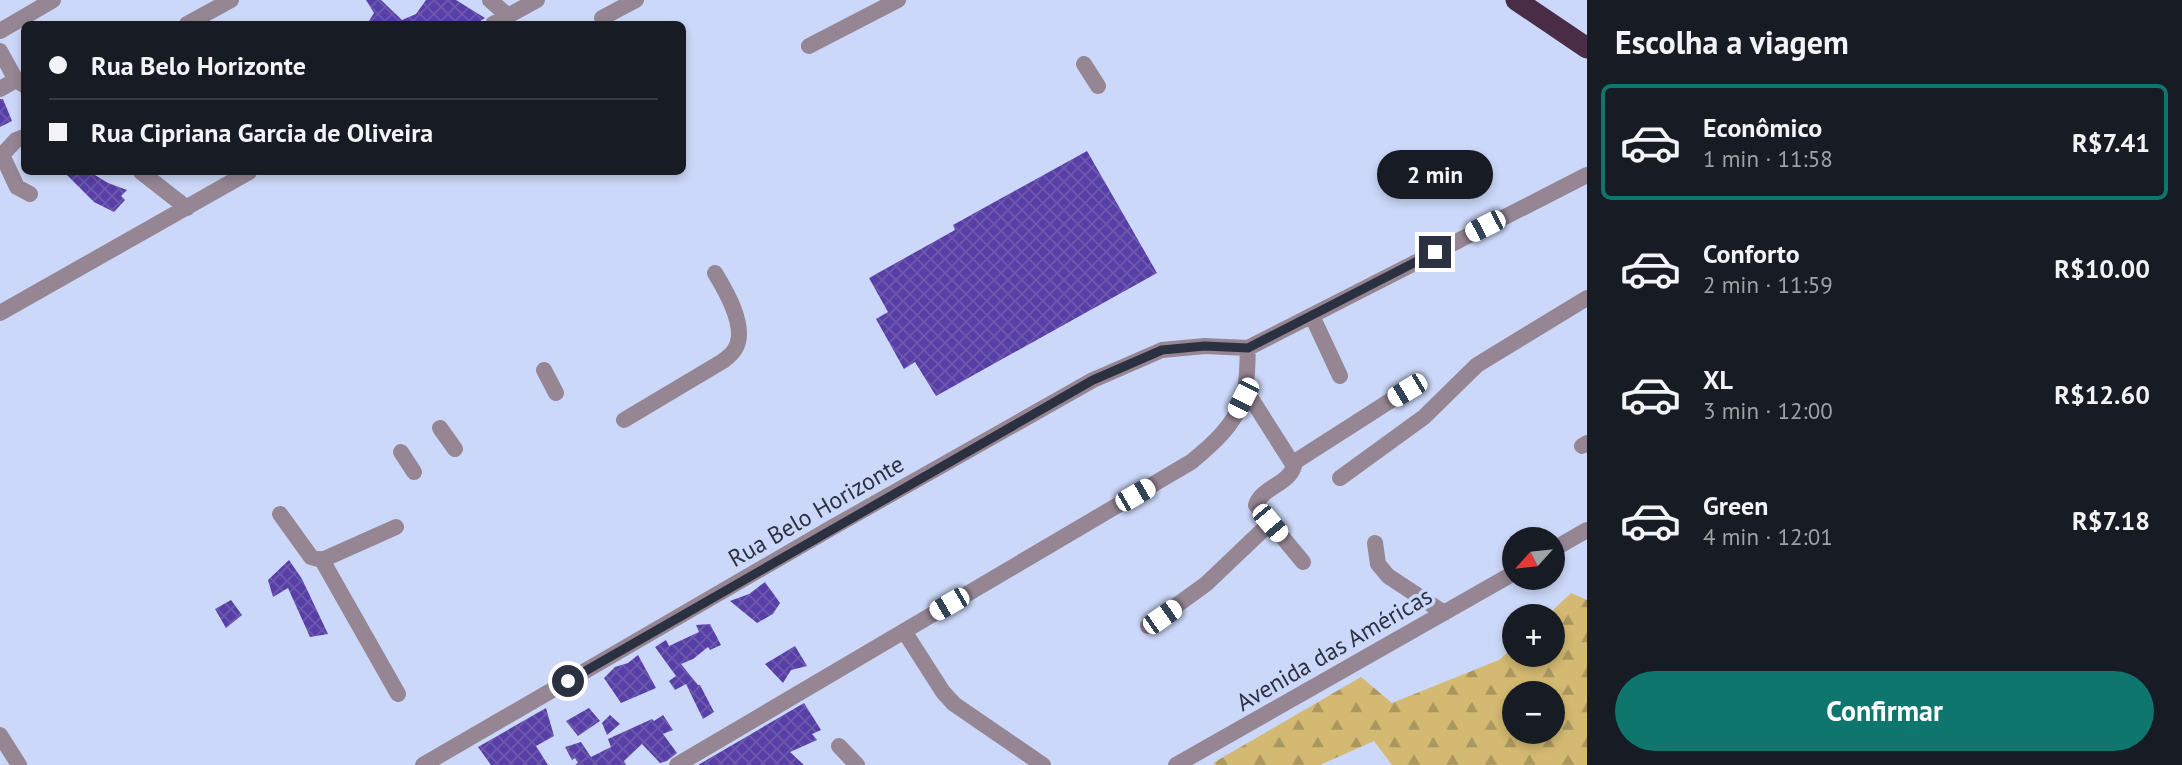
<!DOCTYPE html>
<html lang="pt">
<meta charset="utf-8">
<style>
body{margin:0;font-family:"PT Sans",sans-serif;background:#242831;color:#f1f3f6;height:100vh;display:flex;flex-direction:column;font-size:26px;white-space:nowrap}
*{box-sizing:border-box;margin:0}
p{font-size:23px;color:#9ea1a6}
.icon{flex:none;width:38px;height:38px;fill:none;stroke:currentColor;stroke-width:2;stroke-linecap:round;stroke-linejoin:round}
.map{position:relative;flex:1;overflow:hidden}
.sheet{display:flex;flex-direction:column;background:#171b24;width:595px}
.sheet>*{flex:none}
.guide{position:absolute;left:21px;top:21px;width:665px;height:154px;border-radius:10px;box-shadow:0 4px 10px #0003;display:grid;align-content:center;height:154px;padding:0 28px;background:#171b24}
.needle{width:46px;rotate:243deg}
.buttons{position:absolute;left:1502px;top:527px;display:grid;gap:14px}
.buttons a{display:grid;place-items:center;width:63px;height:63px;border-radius:50%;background:#171b24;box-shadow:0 4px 10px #0003;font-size:35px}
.end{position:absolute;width:32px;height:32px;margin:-16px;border:9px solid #2b3141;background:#fff;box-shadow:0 0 0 4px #fff}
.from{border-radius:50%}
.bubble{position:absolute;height:49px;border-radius:24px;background:#171b24;box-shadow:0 4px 10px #0003;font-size:23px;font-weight:600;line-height:49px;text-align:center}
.car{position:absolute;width:21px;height:42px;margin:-21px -10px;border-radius:9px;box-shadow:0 0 5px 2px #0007;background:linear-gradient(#fff 24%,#345 0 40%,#fff 0 76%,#345 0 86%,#fff 0)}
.guide b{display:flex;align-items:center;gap:24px;height:66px;font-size:26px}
.guide b+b{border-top:2px solid #363941}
.guide i{width:18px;height:18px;background:#f1f3f6}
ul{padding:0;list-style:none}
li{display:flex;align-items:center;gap:21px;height:116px;margin:0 14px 10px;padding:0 14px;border:4px solid transparent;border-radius:10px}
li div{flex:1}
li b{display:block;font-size:26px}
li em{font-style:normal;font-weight:600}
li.on{border-color:#0f766e}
li>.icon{width:63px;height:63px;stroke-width:1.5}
h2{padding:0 28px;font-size:32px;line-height:84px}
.action{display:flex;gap:14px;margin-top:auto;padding:14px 28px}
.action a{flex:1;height:80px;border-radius:42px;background:#0f766e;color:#fff;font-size:28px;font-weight:600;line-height:80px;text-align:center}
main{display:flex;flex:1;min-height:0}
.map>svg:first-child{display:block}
</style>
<main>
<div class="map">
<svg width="1587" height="765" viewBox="0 0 1587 765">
<defs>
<pattern id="forest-firs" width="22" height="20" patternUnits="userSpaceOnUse" patternTransform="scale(1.75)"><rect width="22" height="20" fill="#d3b971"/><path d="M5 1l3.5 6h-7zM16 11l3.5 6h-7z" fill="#ab975e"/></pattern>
<pattern id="building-cross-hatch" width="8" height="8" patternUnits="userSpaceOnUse" patternTransform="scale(1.75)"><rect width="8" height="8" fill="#583fa7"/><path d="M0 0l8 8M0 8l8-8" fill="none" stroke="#6d59ad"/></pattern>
</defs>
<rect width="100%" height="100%" fill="#ccd8f9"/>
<path fill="url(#forest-firs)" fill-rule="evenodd" d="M1571 593 1587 600V765H1392L1374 741 1320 765H1216L1213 763 1361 677 1392 703 1499 660 1514 647V654H1552V616H1547ZM1514 693H1552V732H1514Z"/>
<path fill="url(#building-cross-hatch)" d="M366 0H381L402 20 416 14 426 0H456L485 18 476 24H367L374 13Z
M0 99H3L12 121 0 127Z
M1087 151 1157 273 936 396 915 362 904 369 876 319 888 312 869 278 955 230 953 225Z
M64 172H90L108 183 127 190 121 196 125 200 114 212 94 202Z
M289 560 302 579 328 634 310 637 288 588 273 597 268 580Z
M765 582 780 603 773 614 757 623 730 601 749 594Z
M231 600 242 615 226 628 215 609Z
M710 624 721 645 710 650 708 647 693 659 681 664 698 685H700L714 712 703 719 686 684 675 690 669 681 676 676 655 647 666 640 669 646 699 632 696 625Z
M795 646 807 666 791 670 783 683 765 664Z
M638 655 656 688 621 703 604 678 615 667 628 663Z
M804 703 821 730 812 734 817 740 790 752 804 765H698Z
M546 708 554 736 536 746 548 765H491L478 747Z
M589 708 600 721 578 736 566 721Z
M610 715 620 724 607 735 602 723Z
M663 715 673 730 663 734 677 753 667 761 660 763 642 744 624 761 626 765H575L578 763 575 758 572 760 565 747 581 742 591 757 611 747 608 739 652 719 654 721Z"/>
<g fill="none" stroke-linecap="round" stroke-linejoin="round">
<path stroke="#968694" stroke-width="16" d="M490 0 508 16
M602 18 636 0
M187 24 231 0
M493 24 537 0
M0 31 53 0
M809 46 898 0
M0 51 16 80 24 85
M1084 64 1098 86
M0 89 16 80
M24 137 16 140 2 155 17 187 30 194
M141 172 187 208
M0 313 249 172
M1312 316 1340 376
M1248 348 1587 175
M544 370 556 393
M1245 389 1294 466C1289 484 1262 487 1256 505L1303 562
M624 420 723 361C727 358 733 353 735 349 748 328 726 291 715 273
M440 428 455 449
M1582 446 1587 443
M401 452 414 472
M1293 463 1407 390
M1340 478 1424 417 1477 365 1587 298
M280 514 311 557 322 560 396 527
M1375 543 1378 564 1388 576 1444 613
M1552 550 1587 530
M322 560 398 694
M1148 626 1206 584 1270 523
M904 631 943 692 954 704 1043 765
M0 735 19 765
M839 746 857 765
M423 765 833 527 1093 380 1162 350 1205 346 1248 348
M677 765 1191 462C1212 445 1235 425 1243 398 1248 383 1247 364 1248 348
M1176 765 1514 573"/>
<path stroke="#492d47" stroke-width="21" d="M1516 0 1587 48"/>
</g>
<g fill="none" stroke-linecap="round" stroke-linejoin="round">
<path stroke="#2b3141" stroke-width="9" d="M568 681 1093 380 1162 350 1205 346 1248 348 1435 252"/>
</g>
<g text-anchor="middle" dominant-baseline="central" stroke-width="7" stroke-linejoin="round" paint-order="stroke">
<g font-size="24" fill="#2b3141" stroke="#ccd8f9">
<text transform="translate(816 511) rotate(-30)">Rua Belo Horizonte</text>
<text transform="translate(1334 649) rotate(-30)">Avenida das Américas</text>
</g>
</g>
</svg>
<div class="buttons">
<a><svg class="needle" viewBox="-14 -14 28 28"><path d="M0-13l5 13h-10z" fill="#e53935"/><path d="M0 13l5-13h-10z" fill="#9ea1a6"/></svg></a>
<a>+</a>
<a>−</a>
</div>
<i class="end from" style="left:568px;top:681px"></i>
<i class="end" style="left:1435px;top:252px"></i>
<div class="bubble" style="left:1377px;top:150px;width:116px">2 min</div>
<i class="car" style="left:1485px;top:226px;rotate:243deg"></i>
<i class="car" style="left:1407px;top:390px;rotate:239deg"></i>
<i class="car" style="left:1243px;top:398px;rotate:207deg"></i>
<i class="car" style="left:1135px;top:495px;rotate:60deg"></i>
<i class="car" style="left:1270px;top:523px;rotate:140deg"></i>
<i class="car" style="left:949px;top:604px;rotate:240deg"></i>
<i class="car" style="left:1162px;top:617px;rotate:55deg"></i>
<div class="guide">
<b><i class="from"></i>Rua Belo Horizonte</b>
<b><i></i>Rua Cipriana Garcia de Oliveira</b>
</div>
</div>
<section class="sheet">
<h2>Escolha a viagem</h2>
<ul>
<li class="on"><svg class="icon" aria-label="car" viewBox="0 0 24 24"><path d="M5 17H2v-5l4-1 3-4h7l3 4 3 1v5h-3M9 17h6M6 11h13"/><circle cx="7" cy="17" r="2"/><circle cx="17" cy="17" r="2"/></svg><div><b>Econômico</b><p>1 min · 11:58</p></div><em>R$7.41</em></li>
<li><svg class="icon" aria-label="car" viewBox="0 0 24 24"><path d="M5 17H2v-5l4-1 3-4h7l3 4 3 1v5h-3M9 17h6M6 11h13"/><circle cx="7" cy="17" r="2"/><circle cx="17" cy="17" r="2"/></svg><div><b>Conforto</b><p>2 min · 11:59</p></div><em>R$10.00</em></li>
<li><svg class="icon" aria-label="car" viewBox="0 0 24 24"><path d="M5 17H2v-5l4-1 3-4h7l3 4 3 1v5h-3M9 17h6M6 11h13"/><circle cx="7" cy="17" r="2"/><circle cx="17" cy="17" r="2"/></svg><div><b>XL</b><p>3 min · 12:00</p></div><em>R$12.60</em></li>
<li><svg class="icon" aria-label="car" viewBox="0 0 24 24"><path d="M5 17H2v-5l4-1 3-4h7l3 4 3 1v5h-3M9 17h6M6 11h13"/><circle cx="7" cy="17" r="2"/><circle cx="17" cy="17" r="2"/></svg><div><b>Green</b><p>4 min · 12:01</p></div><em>R$7.18</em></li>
</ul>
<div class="action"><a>Confirmar</a></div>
</section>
</main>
